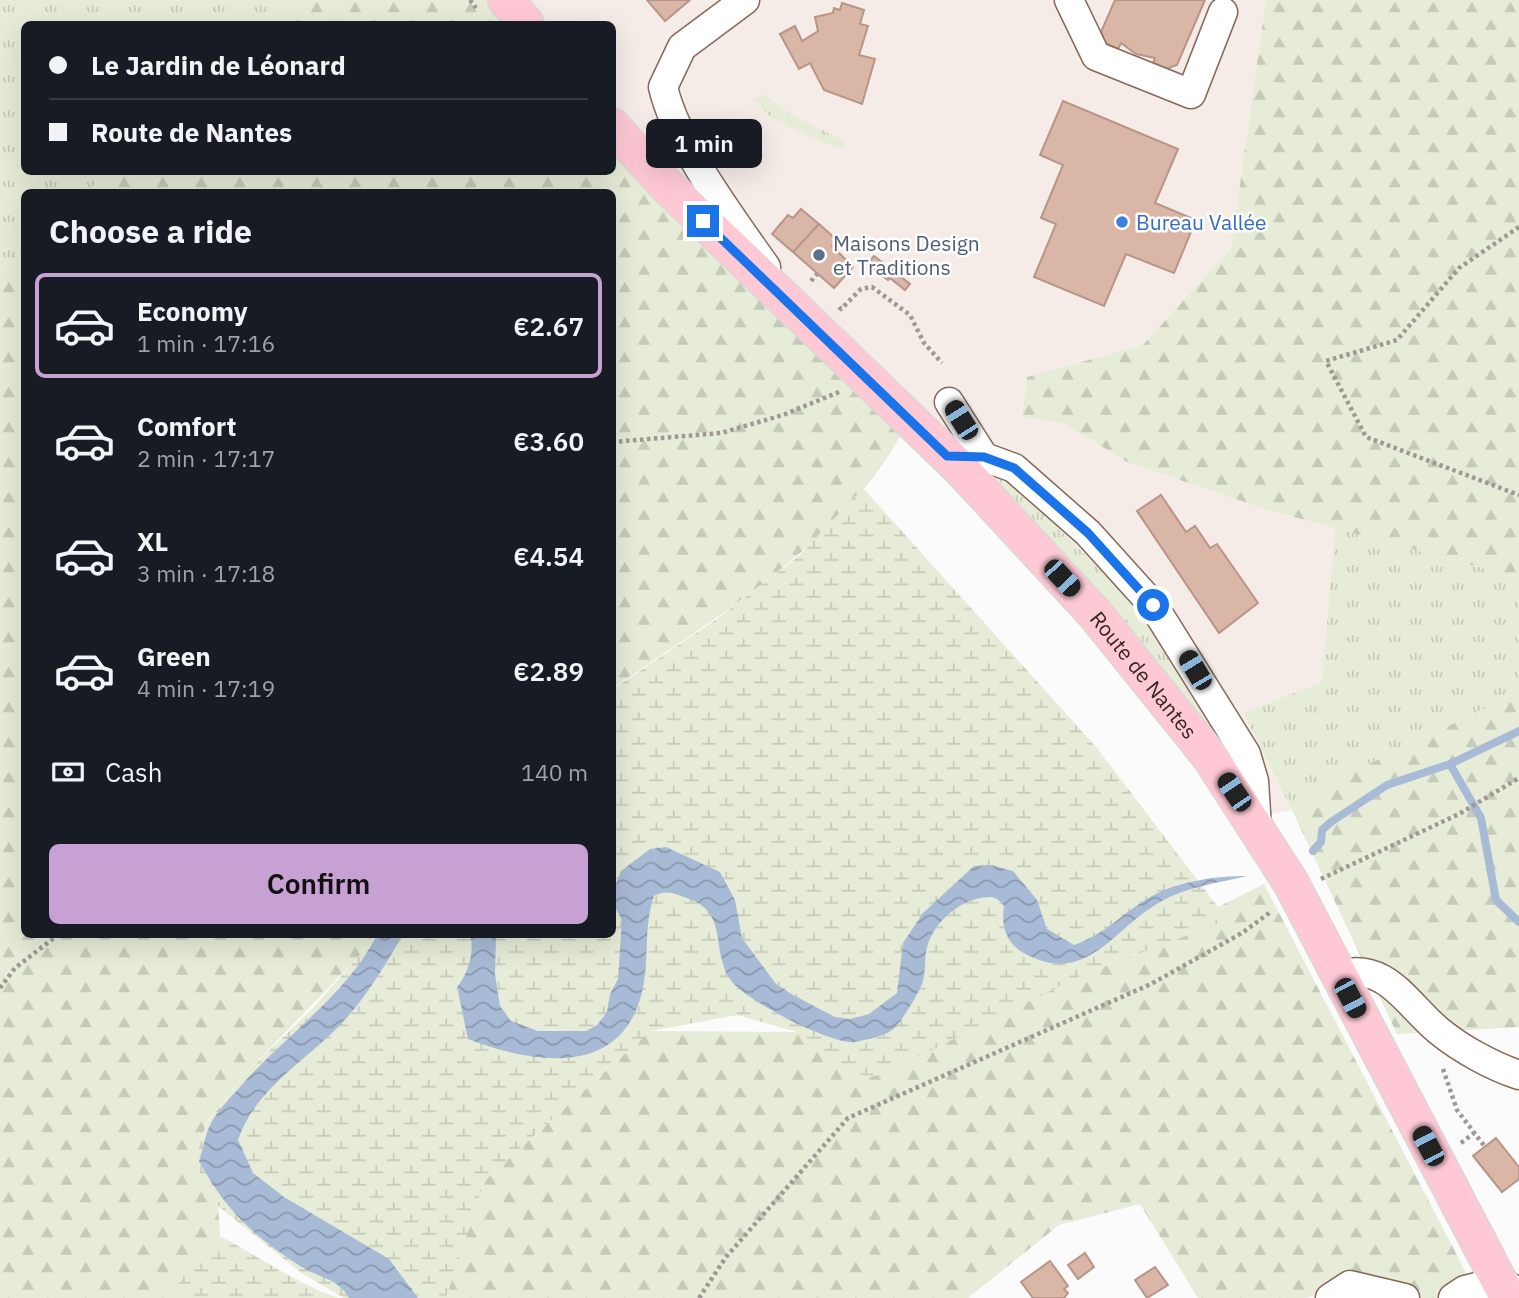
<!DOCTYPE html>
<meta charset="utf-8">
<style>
body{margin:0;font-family:"IBM Plex Sans",sans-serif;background:#242831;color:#f1f3f6;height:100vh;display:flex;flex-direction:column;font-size:26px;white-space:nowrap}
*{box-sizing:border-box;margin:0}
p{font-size:23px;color:#9ea1a6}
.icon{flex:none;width:38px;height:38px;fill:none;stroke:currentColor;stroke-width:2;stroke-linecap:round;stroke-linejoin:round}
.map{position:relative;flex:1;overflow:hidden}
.sheet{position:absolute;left:21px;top:189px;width:595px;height:749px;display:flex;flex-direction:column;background:#171b24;border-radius:10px;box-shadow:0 7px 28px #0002}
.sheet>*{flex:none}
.top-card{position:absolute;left:21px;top:21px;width:595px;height:154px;border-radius:10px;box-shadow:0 7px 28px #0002;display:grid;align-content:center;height:154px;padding:0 28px;background:#171b24}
.end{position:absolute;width:32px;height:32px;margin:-16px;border:9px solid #1a73e8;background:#fff;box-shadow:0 0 0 4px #fff}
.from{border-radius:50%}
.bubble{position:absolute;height:49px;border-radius:10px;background:#171b24;box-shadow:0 7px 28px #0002;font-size:23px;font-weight:600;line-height:49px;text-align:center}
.car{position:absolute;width:21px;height:42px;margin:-21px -10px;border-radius:9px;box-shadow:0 0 5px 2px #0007;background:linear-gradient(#222 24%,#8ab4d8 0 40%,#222 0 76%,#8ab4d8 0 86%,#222 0)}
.top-card b{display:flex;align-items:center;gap:24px;height:66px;font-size:26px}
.top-card b+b{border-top:2px solid #363941}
.top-card i{width:18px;height:18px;background:#f1f3f6}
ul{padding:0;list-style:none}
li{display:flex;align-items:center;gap:21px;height:105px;margin:0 14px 10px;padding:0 14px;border:4px solid transparent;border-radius:10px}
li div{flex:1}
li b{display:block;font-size:26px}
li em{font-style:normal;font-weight:600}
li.selected{border-color:#c7a1d3}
li>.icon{width:63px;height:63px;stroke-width:1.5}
h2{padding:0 28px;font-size:32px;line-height:84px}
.pay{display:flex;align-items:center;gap:18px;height:77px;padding:0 28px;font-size:26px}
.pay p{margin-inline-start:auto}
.cta{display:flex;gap:14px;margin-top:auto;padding:14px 28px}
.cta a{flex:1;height:80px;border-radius:10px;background:#c7a1d3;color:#111;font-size:28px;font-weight:600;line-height:80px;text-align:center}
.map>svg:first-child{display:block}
</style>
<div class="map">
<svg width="1519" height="1298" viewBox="0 0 1519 1298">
<defs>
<pattern id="grass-tufts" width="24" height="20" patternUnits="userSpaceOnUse" patternTransform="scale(1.75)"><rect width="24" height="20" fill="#e6ecd7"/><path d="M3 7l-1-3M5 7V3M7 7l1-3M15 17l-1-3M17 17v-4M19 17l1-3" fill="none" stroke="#c6cab8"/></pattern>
<pattern id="forest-firs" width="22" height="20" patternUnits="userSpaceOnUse" patternTransform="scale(1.75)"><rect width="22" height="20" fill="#e6ecd7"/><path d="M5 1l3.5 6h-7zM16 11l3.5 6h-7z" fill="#c6cab8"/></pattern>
<pattern id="wetland-marsh" width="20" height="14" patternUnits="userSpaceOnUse" patternTransform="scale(1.75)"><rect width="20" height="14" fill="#e6ecd7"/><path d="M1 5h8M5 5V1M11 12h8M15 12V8" fill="none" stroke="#c6cab8"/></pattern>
<pattern id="water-waves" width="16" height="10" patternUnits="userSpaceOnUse" patternTransform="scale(1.75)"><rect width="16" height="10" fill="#a8bbd6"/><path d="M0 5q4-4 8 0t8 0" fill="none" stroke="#8a98ad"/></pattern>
</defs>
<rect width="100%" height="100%" fill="#fbfbfb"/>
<path fill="#f5ece8" d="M487 0H1266L1231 248 1143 345 1027 377 1022 417 1065 424 1127 462 1268 510 1335 528 1322 683 1243 714 1292 810 1241 819 1061 591 613 145 612 24H507Z"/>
<path fill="url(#grass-tufts)" d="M0 0H304L276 24H24V172H110L86 192H24V247L0 268Z
M763 94 792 115 842 140 845 146 836 148 774 120 753 100Z
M999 478 1012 482 1122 592 1191 683 1239 760 1002 491Z
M1335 528 1519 578V692L1348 774 1292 810 1243 713 1322 682Z"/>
<path fill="url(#forest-firs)" d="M304 0H487L507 24H276Z
M1266 0H1519V578L1268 510 1127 462 1065 424 1022 417 1027 377 1143 345 1231 248Z
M613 145 903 431C846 540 712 620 613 688L612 192H86L110 172H612Z
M24 247V934L373 935 367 948 244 1075 208 1120 193 1161 218 1206 220 1236 182 1276 173 1298H0V268Z
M1519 692V1027L1397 1034 1292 810 1348 774Z
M1264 884 1474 1288 1455 1298H1405L1350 1285 1305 1298H1198L1140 1204 1059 1225 968 1298H444L485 1180 650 1031 797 1032 1080 976Z"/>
<path fill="url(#wetland-marsh)" d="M863 488 1096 747 1228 920 1080 976 886 1073 867 1078 814 1047 797 1032 737 1015 650 1031 485 1180 446 1298H344L300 1272 218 1206 193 1161 209 1120 244 1075 314 1007 366 948 373 935 612 934 613 689 714 621 799 556Z
M220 1236C260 1257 295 1283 338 1298H173L182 1276Z"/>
<path fill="url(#water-waves)" d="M666 847 720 872 735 900 742 938 776 984 793 995 835 1017 850 1019 869 1014 897 993 903 943 923 913 974 866 990 865 1013 871 1037 900 1047 929 1074 945C1108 933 1123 912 1152 896 1180 881 1216 876 1247 876 1218 883 1186 887 1160 902 1112 929 1086 989 1022 952 1005 942 1001 924 1004 906 996 895 989 896 976 899 956 904 935 923 928 944 924 956 926 969 923 981 920 992 903 1018 896 1027 887 1036 868 1039 856 1042 833 1046 742 999 730 979 710 947 730 911 684 897 672 893 666 890 654 896 643 927 650 961 642 992 621 1080 530 1063 468 1039L457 987C468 974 475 951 470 935H496L495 974 500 1006 511 1021 538 1031H586L597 1025 607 1012 610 994 618 979 622 920 616 909 615 886 621 871 650 849Z
M377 935H403C384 966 367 997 341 1024 306 1061 255 1089 238 1140L253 1173 284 1197 389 1259 418 1298H349C338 1278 319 1278 300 1266 254 1236 225 1210 199 1161 203 1149 205 1136 210 1125 217 1111 230 1098 240 1087 284 1036 347 995 377 935Z"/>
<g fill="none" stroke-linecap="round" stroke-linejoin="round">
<path stroke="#a8bbd6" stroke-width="8" d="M1450 764 1481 818 1496 900 1519 922
M1313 851 1321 842 1322 830 1331 822 1387 785 1450 764 1519 731"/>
</g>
<path fill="#dab6a7" stroke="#b89587" stroke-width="2" d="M647 0H690L665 21Z
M1115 0H1205L1177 65 1166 69 1153 63 1155 58 1136 54 1121 43 1118 49 1105 43 1101 32Z
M842 3 864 10 860 24 868 26 859 55 875 59 862 104 824 90 810 63 799 69 780 34 795 26 802 41 818 31 815 17 833 13 834 8 840 10Z
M1063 101 1178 149 1155 203 1196 220 1174 273 1126 254 1104 306 1034 277 1056 224 1041 218 1063 165 1040 155Z
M801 209 819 224 793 252 772 234 788 215 793 218Z
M819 224 837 240 832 246 853 267 834 288 793 252Z
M874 256 895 272 888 280 868 264Z
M895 272 910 284 905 290 890 278Z
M1161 495 1186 532 1195 526 1210 548 1217 544 1258 603 1219 633 1137 511Z
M1496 1138 1519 1167V1179L1502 1192 1473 1156Z
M1085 1253 1094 1267 1078 1279 1068 1265Z
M1050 1261 1068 1286 1064 1289 1068 1293 1064 1298H1033L1021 1282Z
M1155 1267 1168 1285 1147 1298 1135 1280Z"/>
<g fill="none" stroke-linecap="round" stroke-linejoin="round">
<g stroke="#876759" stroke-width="31">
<path id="minor" d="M745 0 682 47 663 87C677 146 731 217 766 267
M1069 0 1096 56 1191 94 1223 12
M949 402 984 457
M947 456 984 457 1014 468 1088 533 1153 605 1246 754 1254 781 1257 828
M1338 975C1387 961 1406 1004 1439 1031 1461 1049 1492 1066 1519 1075
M1330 1298 1350 1285 1405 1298
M1453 1298 1465 1290 1500 1281 1517 1292"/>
</g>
<g stroke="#dad8d7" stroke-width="38">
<g id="major">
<path d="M506 0 526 24"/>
<path id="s1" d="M612 126 665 184 961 469 1095 614 1210 757 1291 883 1508 1298"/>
</g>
</g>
<path stroke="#9f9895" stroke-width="4.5" stroke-dasharray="3.5 3.5" stroke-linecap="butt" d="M470 0 476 8
M1519 227 1459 268 1397 340 1326 361 1366 437 1519 495
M811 281 817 274
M839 307 841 309 861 289 872 287 910 315 924 343 942 363
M612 442 721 433 783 415 839 392
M1321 879 1459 814 1519 778
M0 988 15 968 59 934
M1443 1069 1457 1110 1485 1147
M1461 1143 1474 1133
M699 1298 726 1257 848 1118 1151 984 1242 933 1272 911"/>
<use href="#minor" stroke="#fff" stroke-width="28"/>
<use href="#major" stroke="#fec9d4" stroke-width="35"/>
</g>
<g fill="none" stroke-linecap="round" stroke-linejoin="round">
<path stroke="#1a73e8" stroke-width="9" d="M703 221 947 456 984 457 1014 468 1088 533 1153 605"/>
</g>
<circle fill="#3f7fe0" stroke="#fff" stroke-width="2.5" cx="1122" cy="222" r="7"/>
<circle fill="#5c6f8a" stroke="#fff" stroke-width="2.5" cx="819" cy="255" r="7"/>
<g text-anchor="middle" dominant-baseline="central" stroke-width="5" stroke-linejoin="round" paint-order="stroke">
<g font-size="21" fill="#366cbe" stroke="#fff" text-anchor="start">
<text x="1136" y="222">Bureau Vallée</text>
</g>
<g font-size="21" fill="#4e5e75" stroke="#fff" text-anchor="start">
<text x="833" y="243">Maisons Design<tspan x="833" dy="24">et Traditions</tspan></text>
</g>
<g font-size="21" fill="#342620" stroke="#fff">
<text stroke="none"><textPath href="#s1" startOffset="765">Route de Nantes</textPath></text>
</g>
</g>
</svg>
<i class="end from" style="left:1153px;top:605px"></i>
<i class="end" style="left:703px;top:221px"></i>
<div class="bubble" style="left:646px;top:119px;width:116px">1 min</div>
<i class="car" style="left:961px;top:420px;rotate:328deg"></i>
<i class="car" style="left:1062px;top:578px;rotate:137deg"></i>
<i class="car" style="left:1195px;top:670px;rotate:329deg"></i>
<i class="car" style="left:1234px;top:792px;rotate:326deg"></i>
<i class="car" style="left:1350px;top:998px;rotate:152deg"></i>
<i class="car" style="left:1428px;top:1146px;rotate:332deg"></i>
<div class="top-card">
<b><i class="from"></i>Le Jardin de Léonard</b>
<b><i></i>Route de Nantes</b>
</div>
<section class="sheet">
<h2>Choose a ride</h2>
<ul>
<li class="selected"><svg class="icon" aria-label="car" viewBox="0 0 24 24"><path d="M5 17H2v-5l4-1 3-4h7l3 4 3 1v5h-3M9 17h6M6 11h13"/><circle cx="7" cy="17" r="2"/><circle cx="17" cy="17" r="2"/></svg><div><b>Economy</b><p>1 min · 17:16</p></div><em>€2.67</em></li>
<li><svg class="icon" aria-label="car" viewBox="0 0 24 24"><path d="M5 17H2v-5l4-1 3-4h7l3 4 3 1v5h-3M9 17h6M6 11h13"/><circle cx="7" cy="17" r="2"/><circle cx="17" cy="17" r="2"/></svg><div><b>Comfort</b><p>2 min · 17:17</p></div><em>€3.60</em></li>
<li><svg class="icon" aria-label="car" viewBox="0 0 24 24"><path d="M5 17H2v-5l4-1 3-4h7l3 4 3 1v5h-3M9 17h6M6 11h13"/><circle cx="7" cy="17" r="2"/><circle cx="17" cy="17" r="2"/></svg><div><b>XL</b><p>3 min · 17:18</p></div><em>€4.54</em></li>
<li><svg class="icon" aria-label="car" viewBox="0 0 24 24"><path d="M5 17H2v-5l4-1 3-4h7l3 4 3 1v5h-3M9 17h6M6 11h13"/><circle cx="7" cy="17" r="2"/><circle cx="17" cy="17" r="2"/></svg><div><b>Green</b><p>4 min · 17:19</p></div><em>€2.89</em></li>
</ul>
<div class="pay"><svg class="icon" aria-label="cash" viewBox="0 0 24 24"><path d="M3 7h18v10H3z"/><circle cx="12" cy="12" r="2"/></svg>Cash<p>140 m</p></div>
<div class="cta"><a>Confirm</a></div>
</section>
</div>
